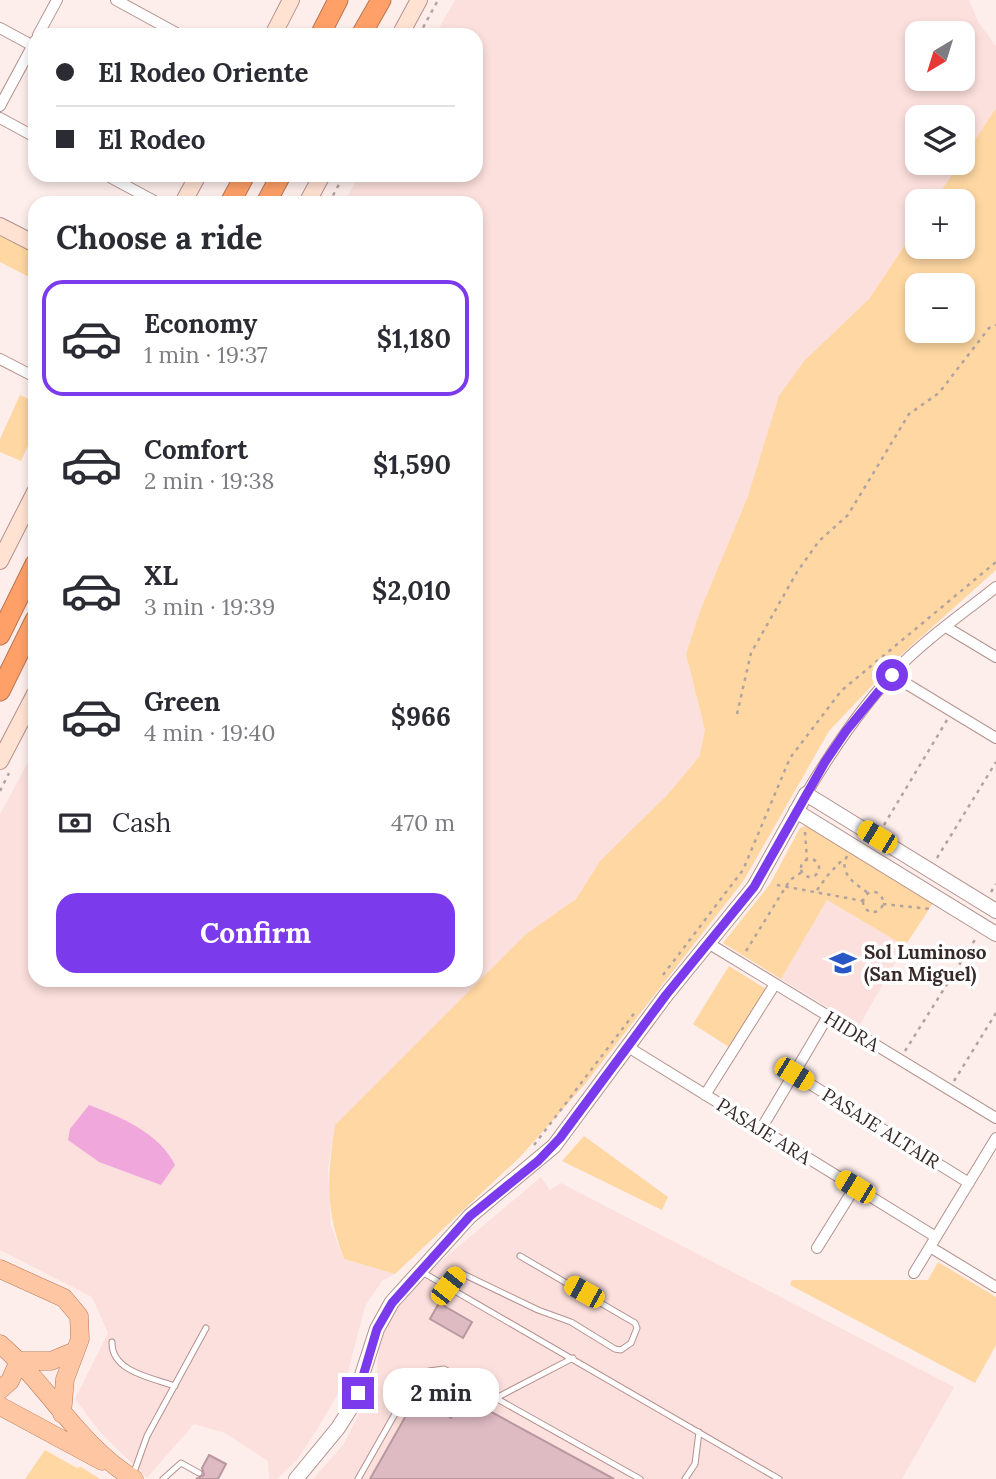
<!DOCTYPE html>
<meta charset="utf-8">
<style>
body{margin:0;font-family:Lora,serif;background:#f2f2f3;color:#2b2b33;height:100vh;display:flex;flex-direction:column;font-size:26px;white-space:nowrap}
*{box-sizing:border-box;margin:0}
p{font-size:23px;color:#7c7c81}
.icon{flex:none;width:38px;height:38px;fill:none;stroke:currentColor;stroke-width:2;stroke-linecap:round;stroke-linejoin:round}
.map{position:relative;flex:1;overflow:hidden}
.details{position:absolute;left:28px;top:196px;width:455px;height:791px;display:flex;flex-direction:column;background:#fff;border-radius:21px;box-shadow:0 4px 10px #0003}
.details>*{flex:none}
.banner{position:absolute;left:28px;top:28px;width:455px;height:154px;border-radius:21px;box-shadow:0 4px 10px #0003;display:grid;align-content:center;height:154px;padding:0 28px;background:#fff}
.needle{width:46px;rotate:218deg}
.tools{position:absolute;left:905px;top:21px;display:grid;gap:14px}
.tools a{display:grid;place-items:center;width:70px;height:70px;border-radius:14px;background:#fff;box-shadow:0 4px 10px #0003;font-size:35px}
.end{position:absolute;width:32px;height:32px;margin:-16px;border:9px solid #7c3aed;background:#fff;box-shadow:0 0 0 4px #fff}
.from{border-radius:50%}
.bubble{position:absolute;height:49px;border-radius:21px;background:#fff;box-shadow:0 4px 10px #0003;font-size:23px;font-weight:800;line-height:49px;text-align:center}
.car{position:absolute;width:21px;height:42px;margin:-21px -10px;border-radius:9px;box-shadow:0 0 5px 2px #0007;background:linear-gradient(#f5c518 24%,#345 0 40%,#f5c518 0 76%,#345 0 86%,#f5c518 0)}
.banner b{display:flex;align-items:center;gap:24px;height:66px;font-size:26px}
.banner b+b{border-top:2px solid #e1e1e2}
.banner i{width:18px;height:18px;background:#2b2b33}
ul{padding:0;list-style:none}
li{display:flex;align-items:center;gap:21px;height:116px;margin:0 14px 10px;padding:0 14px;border:4px solid transparent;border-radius:21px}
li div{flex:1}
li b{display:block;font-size:26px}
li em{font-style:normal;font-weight:800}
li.current{border-color:#7c3aed}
li>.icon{width:63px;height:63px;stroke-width:1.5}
h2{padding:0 28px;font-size:32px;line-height:84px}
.pay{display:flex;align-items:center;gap:18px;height:77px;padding:0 28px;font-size:26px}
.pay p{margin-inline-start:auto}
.action{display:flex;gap:14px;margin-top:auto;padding:14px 28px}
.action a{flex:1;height:80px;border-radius:21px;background:#7c3aed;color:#fff;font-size:28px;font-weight:800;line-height:80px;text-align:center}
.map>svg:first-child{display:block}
</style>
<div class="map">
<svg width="996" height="1479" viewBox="0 0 996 1479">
<rect width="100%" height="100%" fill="#fdeeec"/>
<path fill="#fce0dd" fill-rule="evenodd" d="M455 0H969L979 23 996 46V108L963 158 962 117H917V163H960L934 201H917V227L869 299 804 361 700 611 686 654 705 730 699 757 668 794 600 861 576 899 526 934 335 1125 328 1169 331 1225 343 1259 395 1274 382 1281 365 1306 346 1380 315 1433 297 1460 277 1479H269L268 1461 225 1433 194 1424 147 1478 100 1432 75 1399 108 1333 92 1297 0 1250V814L35 749V980H476V203H344L359 175H476V35H435ZM917 33H962V79H917Z
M827 900 905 946 859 1026 781 979Z
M541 1177 550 1190 561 1183 954 1387 902 1479H313L343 1445 376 1381 380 1333 395 1307 414 1284Z"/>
<path fill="#fed7a2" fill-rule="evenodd" d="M996 108V570L900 656 829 731 744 880 585 1084 520 1157 395 1274 344 1259C325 1208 327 1178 335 1125L526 934 576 899 600 861 668 794 699 757 705 730 686 654 700 611 748 496 779 396 804 361 869 299 917 227V247H962V201H934L960 163H962L963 158ZM962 285V331H917V285Z
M0 234 35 252V280L0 262Z
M20 395 35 402V430L21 461 0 452V439Z
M808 825 935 900 905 946 827 900 781 979 723 943 770 884 800 828Z
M729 966 766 989 729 1047 693 1024Z
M584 1136 668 1197 662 1210 562 1161Z
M938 1262 996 1297V1345L975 1383 790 1285 792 1280H928Z
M45 1450 77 1468 81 1467 100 1479H25Z"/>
<path fill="#f0a7dc" d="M89 1105C121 1117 159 1133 175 1165L161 1185 99 1162 68 1140 70 1129Z"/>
<path fill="#debac3" stroke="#b9979f" stroke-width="2" d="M439 1303 472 1322 463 1338 430 1319Z
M464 1397 614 1479H370L416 1398 451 1418Z
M209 1455 226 1464 218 1479H196L204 1475 202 1468Z"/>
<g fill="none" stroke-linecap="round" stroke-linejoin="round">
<g stroke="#b4918d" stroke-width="7">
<path id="service" d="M422 1272 779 1479
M448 1286 459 1272 538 1310 571 1322 615 1349 621 1350 631 1343 637 1328 635 1323 520 1256
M112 1342C111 1372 153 1378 175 1386
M498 1397 573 1358
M133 1475 147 1436 206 1328
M163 1479 181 1463 199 1473
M358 1479 412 1384 429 1371 444 1369 640 1479
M685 1479 695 1464 699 1432"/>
</g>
<g stroke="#b4918d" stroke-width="12">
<path id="minor" d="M116 0 180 35
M0 28 35 47
M38 35 57 0
M0 106 35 41
M0 118 35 137
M106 175 158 203
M0 359 35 377
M946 627 996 657
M892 675 996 738
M806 794C834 747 865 702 903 663 931 635 965 612 996 587
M708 943 996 1118
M628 1047 936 1237
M794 1074 969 1183
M705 1095 775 984
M761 1129 828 1016
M930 1247 996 1287
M817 1248 855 1187
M914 1273 996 1138"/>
</g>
<g stroke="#b4918d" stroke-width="16">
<path id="tertiary" d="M796 811 996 934
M296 1479 338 1428 352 1406 377 1329 392 1302 470 1216 554 1146 666 995 754 887 806 794 996 911"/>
</g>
<g stroke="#b4918d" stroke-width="18">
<path id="secondary" d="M273 35 291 0
M400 35 419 0
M183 203 198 175
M307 203 322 175
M0 226 35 244
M0 561 35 492
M0 761 35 694"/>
</g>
<g stroke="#b97651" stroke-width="19">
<path id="primary" d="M0 1269 64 1298 79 1316 80 1339 65 1379 62 1414
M0 1344C49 1386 78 1445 134 1479
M19 1361H51L75 1351
M0 1390 10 1381 19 1361
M0 1406 102 1461"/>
</g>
<g stroke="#b97651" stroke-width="21">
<path id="motorway" d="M320 35 338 0
M361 35 381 0
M230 203 245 175
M266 203 281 175
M0 635 35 564
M0 691 35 620"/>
</g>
<path stroke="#b2a3a1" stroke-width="2.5" stroke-dasharray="3.5 5" stroke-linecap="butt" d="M419 35 438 0
M329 203 344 175
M737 714 751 653 797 572 819 541 848 515 909 414 939 393 989 328 996 325
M0 791 9 773
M884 825 947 720
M805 832 807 860
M847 856C838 874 856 884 868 893
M937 858 996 762
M801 868a9 9 0 1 1 18 0a9 9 0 1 1-18 0Z
M777 885 863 901
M817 890 828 875 844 858
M991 892 996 884
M863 902a10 10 0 1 1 20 0a10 10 0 1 1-20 0Z
M883 904 930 909
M746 951 790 880 802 872
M663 975 743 870 790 758 841 691 996 562
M905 1051 976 938
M954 1081 996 1013
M534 1145 636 1011"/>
<use href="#service" stroke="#fff" stroke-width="5"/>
<use href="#minor" stroke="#fff" stroke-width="10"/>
<use href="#tertiary" stroke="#fff" stroke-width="14"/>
<use href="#secondary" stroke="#ffe2d2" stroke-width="16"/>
<use href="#primary" stroke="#ffc6a4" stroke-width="18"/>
<use href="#motorway" stroke="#ffa068" stroke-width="19"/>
</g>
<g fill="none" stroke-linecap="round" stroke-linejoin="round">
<path stroke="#7c3aed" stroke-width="9" d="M358 1393 377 1329 392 1303 470 1216 538 1161 560 1138 666 995 754 887 825 762 846 731 892 675"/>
</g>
<defs>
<g id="school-bare" transform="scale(2.1)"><path d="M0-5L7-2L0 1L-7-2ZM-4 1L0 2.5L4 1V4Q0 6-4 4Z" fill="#2957c6" stroke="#fff" stroke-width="2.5" paint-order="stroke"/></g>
</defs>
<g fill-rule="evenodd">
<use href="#school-bare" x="843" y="963"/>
</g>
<g text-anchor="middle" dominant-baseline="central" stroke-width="7" stroke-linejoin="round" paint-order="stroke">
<g font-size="19" font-weight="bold" fill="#372927" stroke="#fff" text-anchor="start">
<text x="864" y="952">Sol Luminoso<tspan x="864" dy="22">(San Miguel)</tspan></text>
</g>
<g font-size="19" fill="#372927" stroke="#fff">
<text transform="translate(852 1031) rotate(31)">HIDRA</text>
<text transform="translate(881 1128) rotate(32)">PASAJE ALTAIR</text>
<text transform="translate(764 1131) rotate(32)">PASAJE ARA</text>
</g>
</g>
</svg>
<div class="tools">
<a><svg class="needle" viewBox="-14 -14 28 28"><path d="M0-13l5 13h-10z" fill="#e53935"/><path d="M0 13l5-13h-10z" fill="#7c7c81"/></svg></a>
<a><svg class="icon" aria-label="layers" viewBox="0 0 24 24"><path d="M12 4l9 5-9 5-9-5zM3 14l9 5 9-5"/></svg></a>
<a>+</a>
<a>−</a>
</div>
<i class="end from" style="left:892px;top:675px"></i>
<i class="end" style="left:358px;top:1393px"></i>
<div class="bubble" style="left:383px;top:1368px;width:116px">2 min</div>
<i class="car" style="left:877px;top:837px;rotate:301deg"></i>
<i class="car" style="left:794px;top:1074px;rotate:122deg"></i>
<i class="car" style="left:855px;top:1187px;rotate:301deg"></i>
<i class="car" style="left:448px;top:1286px;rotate:38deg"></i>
<i class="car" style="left:584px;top:1292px;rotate:299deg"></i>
<div class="banner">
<b><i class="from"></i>El Rodeo Oriente</b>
<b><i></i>El Rodeo</b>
</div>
<section class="details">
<h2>Choose a ride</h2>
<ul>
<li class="current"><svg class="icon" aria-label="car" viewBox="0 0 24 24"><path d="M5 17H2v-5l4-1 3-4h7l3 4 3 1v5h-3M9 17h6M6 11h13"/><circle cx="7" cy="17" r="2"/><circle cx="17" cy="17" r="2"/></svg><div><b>Economy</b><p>1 min · 19:37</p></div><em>$1,180</em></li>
<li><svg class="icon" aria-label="car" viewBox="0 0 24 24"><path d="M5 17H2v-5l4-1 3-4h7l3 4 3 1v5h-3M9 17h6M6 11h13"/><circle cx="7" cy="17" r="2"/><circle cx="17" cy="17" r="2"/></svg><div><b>Comfort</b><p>2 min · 19:38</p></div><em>$1,590</em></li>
<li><svg class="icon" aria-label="car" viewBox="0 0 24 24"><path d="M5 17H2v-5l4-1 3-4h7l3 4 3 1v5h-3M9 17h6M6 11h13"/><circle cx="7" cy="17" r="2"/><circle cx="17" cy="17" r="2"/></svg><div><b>XL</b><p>3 min · 19:39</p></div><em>$2,010</em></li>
<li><svg class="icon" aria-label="car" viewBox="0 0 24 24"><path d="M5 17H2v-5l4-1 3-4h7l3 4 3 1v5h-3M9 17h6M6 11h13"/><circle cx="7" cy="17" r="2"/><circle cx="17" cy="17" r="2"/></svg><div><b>Green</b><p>4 min · 19:40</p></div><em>$966</em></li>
</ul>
<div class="pay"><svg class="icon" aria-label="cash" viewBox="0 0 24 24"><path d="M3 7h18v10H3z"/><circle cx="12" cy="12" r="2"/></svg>Cash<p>470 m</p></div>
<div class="action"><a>Confirm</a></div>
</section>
</div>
